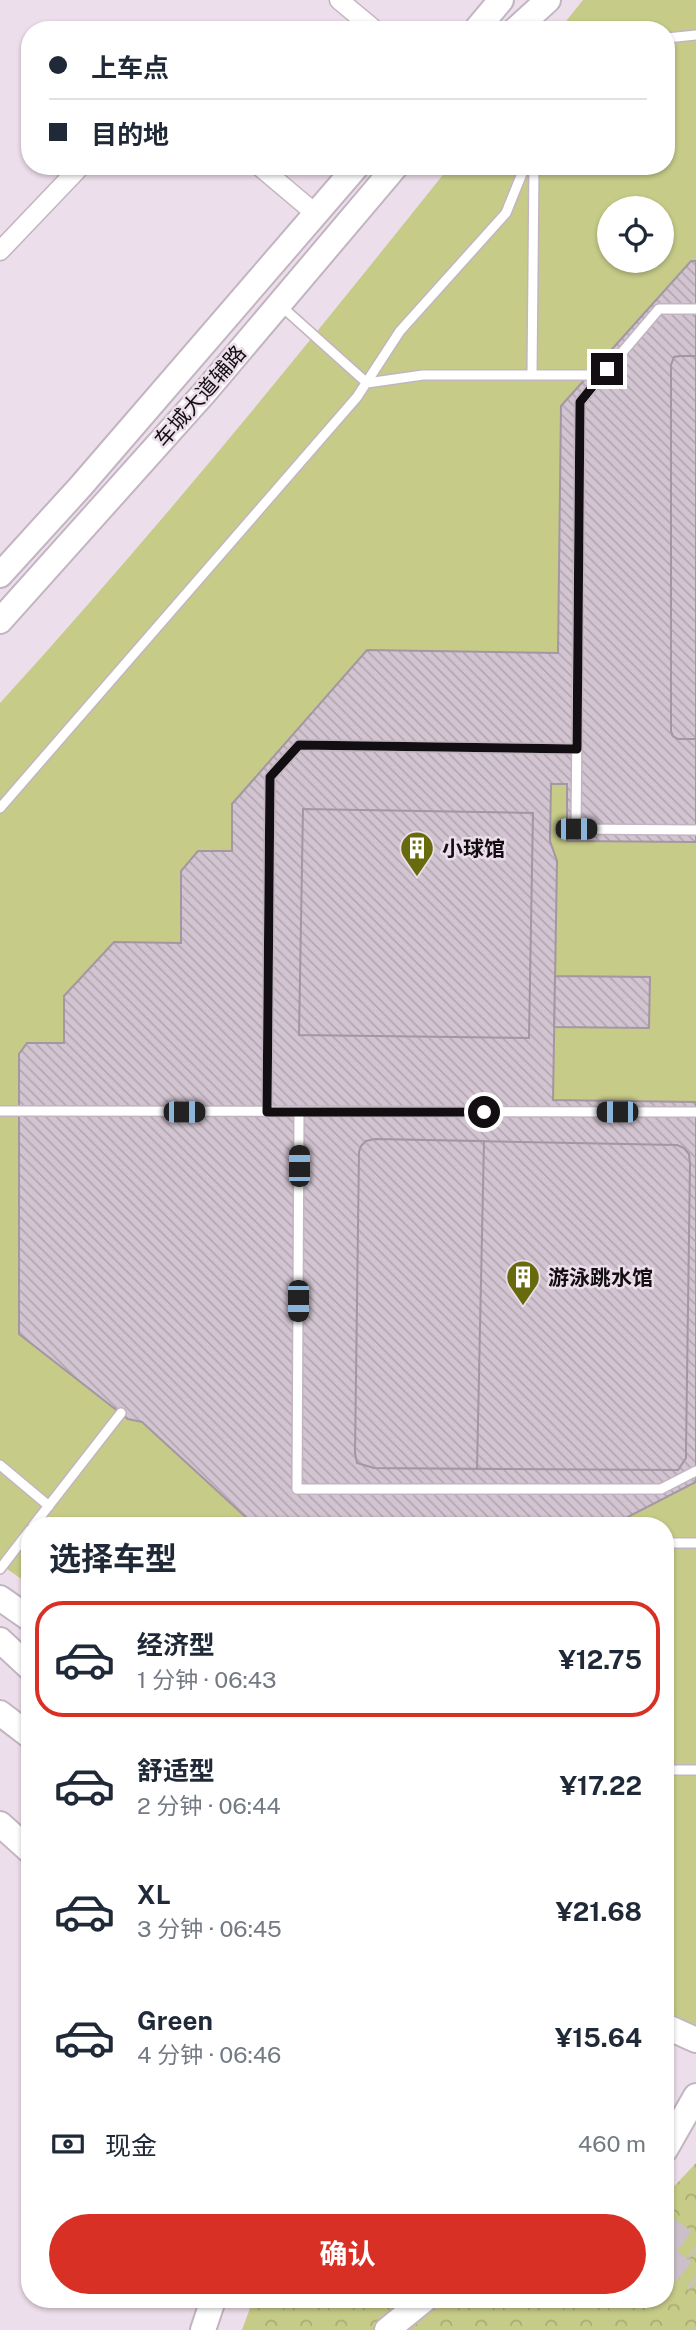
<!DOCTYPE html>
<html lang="zh">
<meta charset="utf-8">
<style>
body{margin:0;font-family:"Public Sans","Noto Sans SC",sans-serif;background:#f2f2f3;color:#1f2937;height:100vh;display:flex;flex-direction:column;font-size:26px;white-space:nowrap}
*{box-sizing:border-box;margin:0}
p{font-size:23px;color:#747a83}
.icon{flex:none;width:38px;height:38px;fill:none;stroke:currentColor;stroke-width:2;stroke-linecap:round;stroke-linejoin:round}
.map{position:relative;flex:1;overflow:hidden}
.drawer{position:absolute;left:21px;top:1517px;width:653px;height:791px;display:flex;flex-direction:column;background:#fff;border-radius:28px;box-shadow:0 2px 5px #0004}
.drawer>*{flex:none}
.banner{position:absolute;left:21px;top:21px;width:654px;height:154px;border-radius:28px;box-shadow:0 2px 5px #0004;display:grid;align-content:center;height:154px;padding:0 28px;background:#fff}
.buttons{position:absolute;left:597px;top:196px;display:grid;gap:14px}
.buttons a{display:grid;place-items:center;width:77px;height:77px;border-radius:50%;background:#fff;box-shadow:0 2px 5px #0004;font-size:35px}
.end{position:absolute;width:32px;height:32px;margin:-16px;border:9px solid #130e12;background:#fff;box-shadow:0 0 0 4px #fff}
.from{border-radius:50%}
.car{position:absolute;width:21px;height:42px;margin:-21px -10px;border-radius:9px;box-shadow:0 0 5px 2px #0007;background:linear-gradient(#222 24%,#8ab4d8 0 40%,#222 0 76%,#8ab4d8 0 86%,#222 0)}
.banner b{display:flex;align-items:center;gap:24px;height:66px;font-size:26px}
.banner b+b{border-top:2px solid #e0e1e3}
.banner i{width:18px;height:18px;background:#1f2937}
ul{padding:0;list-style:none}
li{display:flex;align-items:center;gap:21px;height:116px;margin:0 14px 10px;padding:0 14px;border:4px solid transparent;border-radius:28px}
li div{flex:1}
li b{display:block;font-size:26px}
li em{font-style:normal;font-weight:700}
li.current{border-color:#d93025}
li>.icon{width:63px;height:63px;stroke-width:1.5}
h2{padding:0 28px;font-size:32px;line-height:84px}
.pay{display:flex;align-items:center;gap:18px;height:77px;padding:0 28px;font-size:26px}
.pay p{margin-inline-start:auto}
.action{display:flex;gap:14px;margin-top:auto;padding:14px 28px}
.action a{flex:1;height:80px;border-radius:42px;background:#d93025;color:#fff;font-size:28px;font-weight:700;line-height:80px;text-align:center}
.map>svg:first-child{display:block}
</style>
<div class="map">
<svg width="696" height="2330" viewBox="0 0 696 2330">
<defs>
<pattern id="park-crowns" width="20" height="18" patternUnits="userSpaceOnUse" patternTransform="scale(1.75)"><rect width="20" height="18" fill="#c6cb88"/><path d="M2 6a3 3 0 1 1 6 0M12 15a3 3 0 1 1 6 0" fill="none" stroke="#a9ad74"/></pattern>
<pattern id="building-back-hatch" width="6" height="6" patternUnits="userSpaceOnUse" patternTransform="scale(1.75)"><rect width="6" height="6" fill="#d2c4d0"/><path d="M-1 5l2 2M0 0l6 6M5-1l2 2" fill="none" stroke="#b3a7b2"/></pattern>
</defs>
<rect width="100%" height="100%" fill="#ecdeea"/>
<path fill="#c6cb88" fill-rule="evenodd" d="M583 0H696V2026L665 2013V1526H30V1585L0 1564V703C157 531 304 349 450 166H667V30H559ZM609 208H662V261H609Z"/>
<path fill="url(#park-crowns)" d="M696 2163V2330H242L253 2300H665V2196Z"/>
<path fill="url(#building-back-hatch)" stroke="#a497a2" stroke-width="2" d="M691 261H696V842L567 841V784H551L550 841 557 861 553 1100 696 1102V1482L620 1521H250L142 1422 128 1419 19 1334V1054L27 1043H64V996L114 942 181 943V871L198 851H232V804L367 650 558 653 561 406Z
M680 356H696V739H678L673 736 671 731V365L674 357Z
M303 809 533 813 529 1038 299 1035Z
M555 976 650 977 649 1028 554 1027Z
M375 1139 677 1145 684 1148 689 1154 690 1164 686 1450V1458L678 1470 374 1468 357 1463 355 1453 359 1152 361 1146 366 1141Z
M375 1139 484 1141 477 1469 374 1468 357 1463 355 1453 359 1152 361 1146 366 1141Z"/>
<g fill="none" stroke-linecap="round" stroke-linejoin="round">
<path stroke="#cbbfca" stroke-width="24" stroke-dasharray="24 12" stroke-linecap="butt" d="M665 2227 696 2249
M665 2257 696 2280"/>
<g stroke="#c2b5c1" stroke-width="12">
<path id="lane" d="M667 38 696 35
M280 305 367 383 423 375H588
M696 309H659L580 402 576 829 696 830
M532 375 534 166
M0 808 357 397 400 331 506 213 525 166
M0 1111 696 1112
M267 1112 270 777 299 745 577 749
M299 1112 297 1489H661L696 1471
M0 1465 49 1506
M33 1526 121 1413
M665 1543H696
M0 1569 30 1530
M665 1770H696"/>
</g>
<g stroke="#c2b5c1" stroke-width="21">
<path id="street" d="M339 0 375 30
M259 166 316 214
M0 251 81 166"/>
</g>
<g stroke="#c2b5c1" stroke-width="28">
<path id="secondary" d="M476 30 501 0
M515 30 548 0
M0 575 81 486 357 166
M0 621 205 392 396 166
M0 1598 30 1619
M0 1640 30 1668
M0 1713 30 1736
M0 1824 30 1851
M665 2026 696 2040
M665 2150 696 2096
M203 2330 213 2300
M387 2330 424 2300"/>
</g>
<use href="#lane" stroke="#fff" stroke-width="9"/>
<use href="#street" stroke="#fff" stroke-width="18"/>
<use href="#secondary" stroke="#fff" stroke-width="24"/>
</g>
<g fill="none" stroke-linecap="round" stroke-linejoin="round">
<path stroke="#130e12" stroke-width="9" d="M484 1112H267L270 777 299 745 577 749 580 402 607 369"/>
</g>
<defs>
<g id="building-pin" transform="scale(1.75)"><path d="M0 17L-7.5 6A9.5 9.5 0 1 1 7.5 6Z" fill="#676b0d" stroke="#ecdeea"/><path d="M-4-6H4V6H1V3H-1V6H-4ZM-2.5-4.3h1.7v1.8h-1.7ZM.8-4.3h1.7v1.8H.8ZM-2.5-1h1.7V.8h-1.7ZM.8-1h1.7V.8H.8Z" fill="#fff"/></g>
</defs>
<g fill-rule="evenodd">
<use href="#building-pin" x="417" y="848"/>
<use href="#building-pin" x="523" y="1277"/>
</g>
<g text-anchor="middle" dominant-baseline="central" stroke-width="5" stroke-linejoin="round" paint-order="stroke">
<g font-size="21" fill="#130e12" stroke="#ecdeea">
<text transform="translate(200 396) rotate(-49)">车城大道辅路</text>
</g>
<g font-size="21" font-weight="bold" fill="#130e12" stroke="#ecdeea" text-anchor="start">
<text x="442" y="848">小球馆</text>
<text x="548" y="1277">游泳跳水馆</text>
</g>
</g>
</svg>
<div class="buttons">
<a><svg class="icon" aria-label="locate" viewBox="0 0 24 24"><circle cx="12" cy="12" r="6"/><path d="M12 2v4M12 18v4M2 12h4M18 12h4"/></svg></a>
</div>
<i class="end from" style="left:484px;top:1112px"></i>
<i class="end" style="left:607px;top:369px"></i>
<i class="car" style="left:576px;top:829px;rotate:90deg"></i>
<i class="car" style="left:184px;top:1112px;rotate:90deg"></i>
<i class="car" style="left:617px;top:1112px;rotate:270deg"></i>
<i class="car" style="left:299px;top:1166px;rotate:0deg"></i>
<i class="car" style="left:298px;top:1301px;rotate:180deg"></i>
<div class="banner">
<b><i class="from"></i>上车点</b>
<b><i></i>目的地</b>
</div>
<section class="drawer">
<h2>选择车型</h2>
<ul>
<li class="current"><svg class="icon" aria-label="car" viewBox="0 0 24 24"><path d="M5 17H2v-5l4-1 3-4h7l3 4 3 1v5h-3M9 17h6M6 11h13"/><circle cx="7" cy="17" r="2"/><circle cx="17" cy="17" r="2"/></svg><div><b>经济型</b><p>1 分钟 · 06:43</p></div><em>¥12.75</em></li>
<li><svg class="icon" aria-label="car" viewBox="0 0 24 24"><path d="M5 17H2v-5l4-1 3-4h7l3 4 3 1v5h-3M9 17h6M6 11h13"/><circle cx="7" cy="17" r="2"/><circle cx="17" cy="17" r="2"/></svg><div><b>舒适型</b><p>2 分钟 · 06:44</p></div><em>¥17.22</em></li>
<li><svg class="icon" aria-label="car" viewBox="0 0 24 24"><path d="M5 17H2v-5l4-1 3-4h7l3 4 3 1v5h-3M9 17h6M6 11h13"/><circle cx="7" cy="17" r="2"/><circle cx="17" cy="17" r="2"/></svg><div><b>XL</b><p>3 分钟 · 06:45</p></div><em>¥21.68</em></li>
<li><svg class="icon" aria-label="car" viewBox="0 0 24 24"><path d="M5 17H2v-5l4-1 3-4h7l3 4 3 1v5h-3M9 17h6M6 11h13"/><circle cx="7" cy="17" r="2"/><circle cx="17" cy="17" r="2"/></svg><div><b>Green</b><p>4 分钟 · 06:46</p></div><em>¥15.64</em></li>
</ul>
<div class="pay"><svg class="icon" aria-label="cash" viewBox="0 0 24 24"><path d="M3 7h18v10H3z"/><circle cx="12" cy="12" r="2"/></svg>现金<p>460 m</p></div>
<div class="action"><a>确认</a></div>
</section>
</div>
